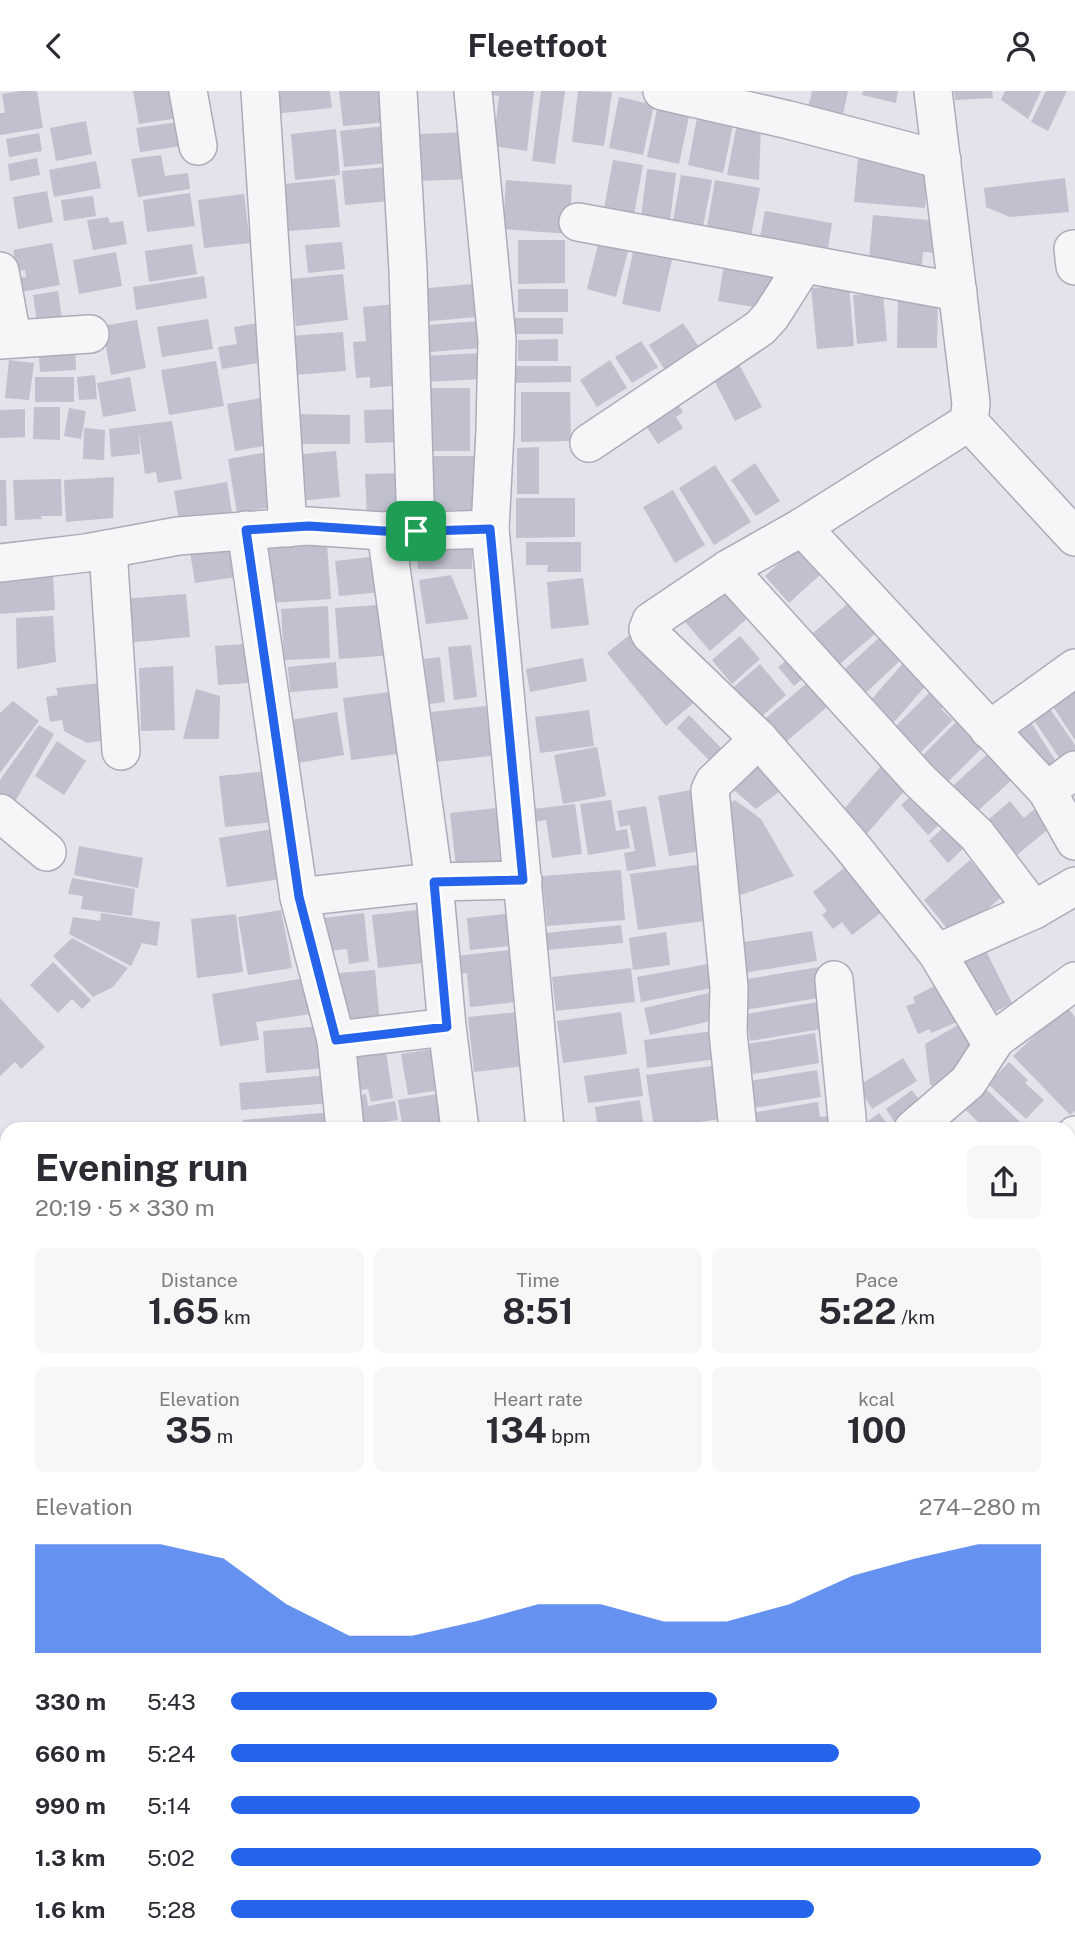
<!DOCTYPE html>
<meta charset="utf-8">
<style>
:root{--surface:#fff;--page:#f7f7f7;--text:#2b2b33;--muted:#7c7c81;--accent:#2563eb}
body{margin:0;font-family:"Public Sans",sans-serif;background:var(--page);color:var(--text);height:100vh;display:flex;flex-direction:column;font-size:26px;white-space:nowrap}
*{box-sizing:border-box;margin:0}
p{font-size:23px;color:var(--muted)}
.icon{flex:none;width:38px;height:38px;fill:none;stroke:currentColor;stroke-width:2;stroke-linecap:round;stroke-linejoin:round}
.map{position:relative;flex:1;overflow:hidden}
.panel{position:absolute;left:0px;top:1031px;width:1076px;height:831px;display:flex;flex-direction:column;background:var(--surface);border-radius:21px 21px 0 0;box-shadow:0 2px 5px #0004}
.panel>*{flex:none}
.pin{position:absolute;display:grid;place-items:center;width:60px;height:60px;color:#fff;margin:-30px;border-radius:14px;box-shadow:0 4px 10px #0006}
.round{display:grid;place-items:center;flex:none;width:74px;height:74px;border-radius:10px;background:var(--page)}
.overview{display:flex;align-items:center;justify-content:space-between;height:119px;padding:0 35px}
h1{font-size:38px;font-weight:700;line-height:52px}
.stats{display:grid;grid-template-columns:repeat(3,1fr);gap:10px;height:119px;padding:7px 35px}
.stats div{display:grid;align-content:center;border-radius:10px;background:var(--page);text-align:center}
.stats b{font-size:35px;font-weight:700}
.stats small{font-size:19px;font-weight:400}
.stats p{font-size:19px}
.chart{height:196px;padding:14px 35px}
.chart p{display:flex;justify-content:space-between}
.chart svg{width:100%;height:126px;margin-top:7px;fill:var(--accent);opacity:.7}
ul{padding:0 35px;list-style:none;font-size:23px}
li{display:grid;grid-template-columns:112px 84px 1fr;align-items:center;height:52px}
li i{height:18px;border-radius:9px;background:var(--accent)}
header{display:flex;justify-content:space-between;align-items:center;height:91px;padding:0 35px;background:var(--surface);font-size:32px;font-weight:700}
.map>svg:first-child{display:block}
.building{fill:#c0c0ce}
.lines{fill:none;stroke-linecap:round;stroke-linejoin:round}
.minor-casing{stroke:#acacb9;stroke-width:40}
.minor{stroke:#f6f6f9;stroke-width:37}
.route-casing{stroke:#fff;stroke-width:14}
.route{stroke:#2563eb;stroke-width:9}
</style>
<header><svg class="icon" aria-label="back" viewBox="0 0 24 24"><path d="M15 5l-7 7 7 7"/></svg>Fleetfoot<svg class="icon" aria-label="person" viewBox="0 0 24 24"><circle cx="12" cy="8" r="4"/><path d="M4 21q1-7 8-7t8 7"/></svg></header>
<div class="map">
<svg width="1075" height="1861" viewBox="0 0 1075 1861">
<rect width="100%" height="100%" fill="#e3e3eb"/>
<!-- building -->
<g class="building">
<polygon points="20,0 37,0 43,37 0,44 0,22 5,22 2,3"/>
<polygon points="133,0 173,0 178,27 139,33"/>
<polygon points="270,0 330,0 332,17 273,23"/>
<polygon points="339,0 386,0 389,31 343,35"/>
<polygon points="490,0 534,0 527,60 493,55 499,5 489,3"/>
<polygon points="541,0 565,0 555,73 532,70"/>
<polygon points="578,0 612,1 604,55 572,51"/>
<polygon points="812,0 848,0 842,28 807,21"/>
<polygon points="863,0 898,0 896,12 862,4"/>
<polygon points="954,0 992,0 993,7 955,9"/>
<polygon points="1005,0 1041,0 1028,28 1001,9"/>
<polygon points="1046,0 1067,0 1048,40 1031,31"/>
<polygon points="619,6 654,14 643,64 609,57"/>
<polygon points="659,9 691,16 679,73 647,66"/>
<polygon points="699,17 735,25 723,82 688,74"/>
<polygon points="738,27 761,32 759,89 727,84"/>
<polygon points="86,30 92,63 56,70 50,37"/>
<polygon points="185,30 189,54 140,61 136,37"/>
<polygon points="385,35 389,72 344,76 340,40"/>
<polygon points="336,38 340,84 295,89 291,43"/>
<polygon points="472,41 473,88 418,90 417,43"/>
<polygon points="39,42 42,60 9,66 6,48"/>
<polygon points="161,64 165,85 188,82 190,98 138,106 131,68"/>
<polygon points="37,67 40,84 10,90 8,73"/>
<polygon points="858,67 928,73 925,117 854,111"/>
<polygon points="613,69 643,74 632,135 602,129"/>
<polygon points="96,70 101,97 54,106 49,79"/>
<polygon points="387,76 391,110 345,114 342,80"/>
<polygon points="647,78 676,82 669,138 640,134"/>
<polygon points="681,84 712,89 701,146 671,141"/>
<polygon points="1065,87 1069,121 1010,126 986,116 984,97"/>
<polygon points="335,88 340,136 289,140 284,93"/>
<polygon points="506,89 572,94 569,143 503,138"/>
<polygon points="715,89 760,97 749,156 705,148"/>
<polygon points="47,100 53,131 18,138 13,106"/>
<polygon points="190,102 195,135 147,141 143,109"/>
<polygon points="244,103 250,152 204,157 198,109"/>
<polygon points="93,105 96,125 64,130 61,109"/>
<polygon points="765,120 832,132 826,169 758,157"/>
<polygon points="873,124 940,130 937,162 923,161 921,185 868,180"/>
<polygon points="108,126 110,132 123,130 127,153 93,159 87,129"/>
<polygon points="600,146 630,153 616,206 587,198"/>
<polygon points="518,149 565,149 565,192 518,193"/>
<polygon points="342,151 345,178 308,182 305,154"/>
<polygon points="52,152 60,194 21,201 18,187 26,186 25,179 17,180 13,159"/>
<polygon points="635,152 674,160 660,221 622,213"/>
<polygon points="192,153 197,183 149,191 145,160"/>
<polygon points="116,161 122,195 79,203 73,169"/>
<polygon points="724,174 772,182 766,218 718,210"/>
<polygon points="343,183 348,229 296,235 291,188"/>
<polygon points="204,185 207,207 136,219 133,196"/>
<polygon points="473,193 477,226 420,231 418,198"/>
<polygon points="849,194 854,255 817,258 811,197"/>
<rect x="518" y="198" width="50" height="23"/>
<polygon points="58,200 63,235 38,239 33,204"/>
<polygon points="883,202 887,250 857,253 853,204"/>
<polygon points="898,202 938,203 937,257 897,257"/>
<polygon points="396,213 403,294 370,297 370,286 356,287 353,251 366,250 363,216"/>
<rect x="507" y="227" width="56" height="16"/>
<polygon points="208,228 213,258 162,266 157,236"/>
<polygon points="137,229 146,277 111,284 102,235"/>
<polygon points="478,230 480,257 417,262 416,235"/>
<polygon points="258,232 264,271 222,278 218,256 237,253 234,236"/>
<polygon points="683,232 705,265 670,287 649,254"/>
<polygon points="343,241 346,280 293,284 290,245"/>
<polygon points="558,248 558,270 518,270 518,249"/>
<polygon points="641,250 658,276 632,292 615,266"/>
<polygon points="75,252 76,279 40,281 38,254"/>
<polygon points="482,262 483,288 424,291 422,265"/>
<polygon points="735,266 762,316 735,330 709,279"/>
<polygon points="9,269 34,272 29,309 5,307"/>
<polygon points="610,269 627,297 597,316 580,289"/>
<polygon points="216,270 224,315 169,324 161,279"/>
<polygon points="512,275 571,275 571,291 512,292"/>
<polygon points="95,284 97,308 79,309 77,286"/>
<rect x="35" y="286" width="39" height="25"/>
<polygon points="130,286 136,320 103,326 97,292"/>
<rect x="428" y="297" width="42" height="63"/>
<polygon points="521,301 570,301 571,350 521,351"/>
<polygon points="671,302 683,321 676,326 683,337 658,353 638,323"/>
<polygon points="261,307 269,354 235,360 227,313"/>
<polygon points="34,316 60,316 60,349 33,348"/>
<polygon points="69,317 86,320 81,348 64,345"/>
<polygon points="25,318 25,346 0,347 0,319"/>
<polygon points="406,318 407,351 365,352 364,319"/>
<polygon points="298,323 350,324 350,353 297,353"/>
<polygon points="172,330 182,388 158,392 156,381 145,383 139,341 140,363 111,366 109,338"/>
<polygon points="84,337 105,339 104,369 83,368"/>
<polygon points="539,356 539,403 517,403 517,357"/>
<polygon points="273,360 282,414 237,422 228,368"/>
<polygon points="336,360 340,406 297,410 292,364"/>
<polygon points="433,365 477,365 476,419 420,419 433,403"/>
<polygon points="755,372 780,410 756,425 731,389"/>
<polygon points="715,374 751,431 714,454 679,397"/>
<polygon points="404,382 405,425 367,426 365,383"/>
<polygon points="114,386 113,427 66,431 64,389"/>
<polygon points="61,388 62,425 41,425 42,428 15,429 13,389"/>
<polygon points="0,389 6,389 7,435 0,435"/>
<polygon points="227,391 232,422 179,430 174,400"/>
<polygon points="673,399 705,454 675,472 643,416"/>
<polygon points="516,407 575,407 575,446 516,447"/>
<polygon points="237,446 243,485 195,492 189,454"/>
<polygon points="417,446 472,446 472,478 418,478"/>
<polygon points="526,451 581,451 581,481 547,481 548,474 526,474"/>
<polygon points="327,454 331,508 271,512 267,458"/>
<polygon points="798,455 822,482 789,512 765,485"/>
<polygon points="379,465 383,501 339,505 335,470"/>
<polygon points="52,470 55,519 0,523 0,478"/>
<polygon points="451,484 469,528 426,533 419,489"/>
<polygon points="728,486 756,520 710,560 681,526"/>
<polygon points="583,487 589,534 551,538 547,491"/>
<polygon points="186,503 190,546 126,552 121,508"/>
<polygon points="858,504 884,535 834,578 821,563 826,558 813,542"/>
<polygon points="391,513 395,564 339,568 335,517"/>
<polygon points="328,515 330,567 284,569 281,518"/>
<polygon points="53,525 56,571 17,578 16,527"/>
<polygon points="638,537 696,610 666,635 607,562"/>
<polygon points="740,545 760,568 732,593 712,569"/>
<polygon points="881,545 902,568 859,608 837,585"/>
<polygon points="260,552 263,591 218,594 215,555"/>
<polygon points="471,554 477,606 454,609 448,556"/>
<polygon points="799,559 814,578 794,595 778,576"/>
<polygon points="911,563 935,584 888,638 864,617"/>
<polygon points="440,566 445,611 429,613 424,568"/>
<polygon points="583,567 587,590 530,601 526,578"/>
<polygon points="336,571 338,597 290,601 288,576"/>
<polygon points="760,573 786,604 759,628 729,600"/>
<polygon points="173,575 175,639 141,640 139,577"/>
<polygon points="1075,586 1075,649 1046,605"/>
<polygon points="813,587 833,611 781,655 761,631"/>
<polygon points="100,592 106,649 87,652 64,640 62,629 50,631 46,606 58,604 56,597"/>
<polygon points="196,598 220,605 219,648 183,648"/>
<polygon points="397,600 405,662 351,669 343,607"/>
<polygon points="931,600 945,614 941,618 953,629 919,663 894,637"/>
<polygon points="13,610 39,630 0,682 0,622"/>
<polygon points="1046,612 1075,654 1075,662 1062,671 1030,623"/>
<polygon points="486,615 492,665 436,671 431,621"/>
<polygon points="589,619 594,655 540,662 535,626"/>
<polygon points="337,621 344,664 287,674 280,631"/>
<polygon points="965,622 991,648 940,699 914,673"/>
<polygon points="1025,622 1059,675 1043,685 1008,633"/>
<polygon points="689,624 724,660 712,672 677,637"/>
<polygon points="39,634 54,643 13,714 0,704 0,689"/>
<polygon points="57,650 86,670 64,704 35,685"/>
<polygon points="597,656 606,705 563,713 554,664"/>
<polygon points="991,660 1015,686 968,729 944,703"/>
<polygon points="766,667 787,695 756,718 729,695"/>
<polygon points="882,674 907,697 862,748 837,726"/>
<polygon points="270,680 275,731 225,736 219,685"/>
<polygon points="921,696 948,726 928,744 901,714"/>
<polygon points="702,697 713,758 669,765 658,705"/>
<polygon points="611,709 616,740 627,738 630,757 588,764 580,713"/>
<polygon points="735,709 761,728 794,785 738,805 719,719"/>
<polygon points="1010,710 1024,727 1042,712 1057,731 1011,769 982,734"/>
<polygon points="575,713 582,763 552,767 546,729 535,731 533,718"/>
<polygon points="646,715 656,775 627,780 624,762 635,760 630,734 620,736 617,720"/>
<polygon points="506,716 512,770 456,776 450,722"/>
<polygon points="948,732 967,754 948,772 929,750"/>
<polygon points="273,738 281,788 227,796 219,747"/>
<polygon points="79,755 143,767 138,797 74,784"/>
<polygon points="970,769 978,779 983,775 1006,802 963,839 950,841 924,809"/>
<polygon points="852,771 887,817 852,844 842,831 833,838 822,824 827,820 813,801"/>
<polygon points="704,773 712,829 638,839 630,783"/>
<polygon points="621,779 625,829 547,835 542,785"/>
<polygon points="72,787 135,798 132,825 81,818 83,805 68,803"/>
<polygon points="427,818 433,871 378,877 372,824"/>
<polygon points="281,819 292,877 248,884 238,826"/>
<polygon points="101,822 160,831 157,855 142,852 131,875 69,843 73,826 100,830"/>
<polygon points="364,822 369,870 349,873 347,858 320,861 316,828"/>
<polygon points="516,822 520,854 470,859 467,827"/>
<polygon points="236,823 243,881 197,887 191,828"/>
<polygon points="621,834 623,852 547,859 545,842"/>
<polygon points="812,840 817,870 743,882 739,852"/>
<polygon points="666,841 670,874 633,879 629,847"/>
<polygon points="72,847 128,877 113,896 93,906 53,865"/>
<polygon points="983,854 1012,912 984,927 954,868"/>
<polygon points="520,858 525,910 470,916 467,882 458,883 456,865"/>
<polygon points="53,871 91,909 82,918 72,908 58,922 30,894"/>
<polygon points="713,872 717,896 641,911 637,886"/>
<polygon points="819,876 824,906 745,919 741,889"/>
<polygon points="631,877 635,911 556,920 552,886"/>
<polygon points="375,879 380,934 342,937 338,882"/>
<polygon points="305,887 311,923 256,931 259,949 220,955 212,903"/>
<polygon points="946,889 967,927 931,942 930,938 918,943 906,915 915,912 913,906"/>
<polygon points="722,899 728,926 650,944 644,917"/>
<polygon points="0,907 45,956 21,978 15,971 0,985"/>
<polygon points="817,911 821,938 750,950 746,923"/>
<polygon points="1066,915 1075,926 1075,1020 1070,1024 1013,965"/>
<polygon points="527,920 533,974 474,981 468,926"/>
<polygon points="621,921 627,963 563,972 557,930"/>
<polygon points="963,931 982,959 949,997 930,994 925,953"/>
<polygon points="322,935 326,977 266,982 263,940"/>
<polygon points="721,939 725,967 647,977 644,949"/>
<polygon points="815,942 819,972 753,983 748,953"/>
<polygon points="433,958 440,999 408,1004 401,963"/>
<polygon points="386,961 393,1007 371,1011 368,998 353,1001 347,968"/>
<polygon points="903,967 917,990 872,1018 858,995"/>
<polygon points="1009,971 1028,989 1025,992 1044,1009 1026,1028 988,993"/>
<polygon points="712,975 720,1028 654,1037 646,984"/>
<polygon points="639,977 643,1005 588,1012 584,985"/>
<polygon points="817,979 821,1006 754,1017 749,990"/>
<polygon points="329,984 332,1012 241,1019 239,992"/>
<polygon points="985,997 1021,1032 1016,1038 985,1038 965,1018"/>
<polygon points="912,999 928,1021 899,1038 886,1018"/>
<polygon points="444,1002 449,1033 421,1038 403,1038 398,1009"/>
<polygon points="366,1003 368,1015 395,1010 398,1029 356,1035 351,1006"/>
<polygon points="640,1009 643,1031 598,1038 595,1016"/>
<polygon points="818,1011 820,1026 830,1025 831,1038 754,1038 751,1022"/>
<polygon points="332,1021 334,1038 244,1038 243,1029"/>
<polygon points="879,1022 891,1038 858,1038"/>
<polygon points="1069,1101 1075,1102 1075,1163 1069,1162"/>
<rect x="0" y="1395" width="7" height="61"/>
<polygon points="0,1806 7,1807 9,1861 0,1861"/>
<polygon points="554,1855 582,1855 581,1861 553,1861"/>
<rect x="671" y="1855" width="77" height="6"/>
<rect x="754" y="1855" width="34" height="6"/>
<rect x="794" y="1855" width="29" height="6"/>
</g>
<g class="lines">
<defs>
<g id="minor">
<polyline points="188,0 198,55"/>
<polyline points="260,0 288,437"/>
<polyline points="398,0 408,179 416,440"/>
<polyline points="473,0 497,249 495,340 490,438 545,1038"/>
<polyline points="662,0 789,29 942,69"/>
<polyline points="933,0 971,312 969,331 802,436 728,478 651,530 648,538 650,543 759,648 850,753 937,862 992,954"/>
<polyline points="578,131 958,201"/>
<polyline points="1073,158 1075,175"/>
<polyline points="0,180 12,246"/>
<polyline points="0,249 90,243"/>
<polyline points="969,331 1075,446"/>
<polyline points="589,352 760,237 771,225 804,173"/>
<polyline points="802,436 1047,700 1075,750"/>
<polyline points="246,439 299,806 336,949 345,1038"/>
<polyline points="386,440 434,791 447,936 460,1038"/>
<polyline points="108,458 121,660"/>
<polyline points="0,472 86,462 178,445 308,435 398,441 490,438"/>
<polyline points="728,478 920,690 977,744 1034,819"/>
<polyline points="989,639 1075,577"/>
<polyline points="1047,700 1075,679"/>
<polyline points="0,722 47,761"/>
<polyline points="299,806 434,791 523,789"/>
<polyline points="937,862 1034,819 1075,795"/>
<polyline points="834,889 848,1038"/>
<polyline points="336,949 447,936"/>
<polyline points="738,1038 728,941 729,896 710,699 714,691 759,648"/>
<polyline points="913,1038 968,991 996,948 1075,890"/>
<polyline points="1069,1051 1075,1044"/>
<polyline points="1069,1309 1075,1305"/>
<polyline points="0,1355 7,1356"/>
<polyline points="0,1539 7,1536"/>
<polyline points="331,1855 333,1861"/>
<polyline points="656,1855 656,1861"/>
<polyline points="170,1861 177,1855"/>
<polyline points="532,1861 532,1855"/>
<polyline points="844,1861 844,1855"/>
</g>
</defs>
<!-- minor casing -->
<use href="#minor" class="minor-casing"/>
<!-- minor -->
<use href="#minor" class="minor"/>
</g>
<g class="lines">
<defs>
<polygon id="route" points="309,435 398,441 490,438 523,789 434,791 447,936 336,949 299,806 246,439"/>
</defs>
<!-- route casing -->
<use href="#route" class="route-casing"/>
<!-- route -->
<use href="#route" class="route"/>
</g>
</svg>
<div class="pin" style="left:416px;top:440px;background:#1e9e55"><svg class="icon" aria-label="arrive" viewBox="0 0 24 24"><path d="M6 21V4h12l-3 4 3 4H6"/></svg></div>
<section class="panel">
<div class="overview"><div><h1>Evening run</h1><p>20:19 · 5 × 330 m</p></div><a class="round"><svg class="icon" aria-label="share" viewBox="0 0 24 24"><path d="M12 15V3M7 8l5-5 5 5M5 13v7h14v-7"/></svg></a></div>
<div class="stats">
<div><p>Distance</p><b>1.65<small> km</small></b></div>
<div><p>Time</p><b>8:51</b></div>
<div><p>Pace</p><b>5:22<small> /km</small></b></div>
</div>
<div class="stats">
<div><p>Elevation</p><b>35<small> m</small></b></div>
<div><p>Heart rate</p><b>134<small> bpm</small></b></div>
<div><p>kcal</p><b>100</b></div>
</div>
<div class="chart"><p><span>Elevation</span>274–280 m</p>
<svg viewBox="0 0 160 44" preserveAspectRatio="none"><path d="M0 44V6L10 6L20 6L30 11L40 27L50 38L60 38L70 33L80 27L90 27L100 33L110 33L120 27L130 17L140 11L150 6L160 6V44z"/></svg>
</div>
<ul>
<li><b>330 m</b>5:43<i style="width:60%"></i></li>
<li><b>660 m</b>5:24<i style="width:75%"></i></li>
<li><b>990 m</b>5:14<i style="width:85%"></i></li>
<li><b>1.3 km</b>5:02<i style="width:100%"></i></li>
<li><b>1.6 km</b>5:28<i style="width:72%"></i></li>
</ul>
</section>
</div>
